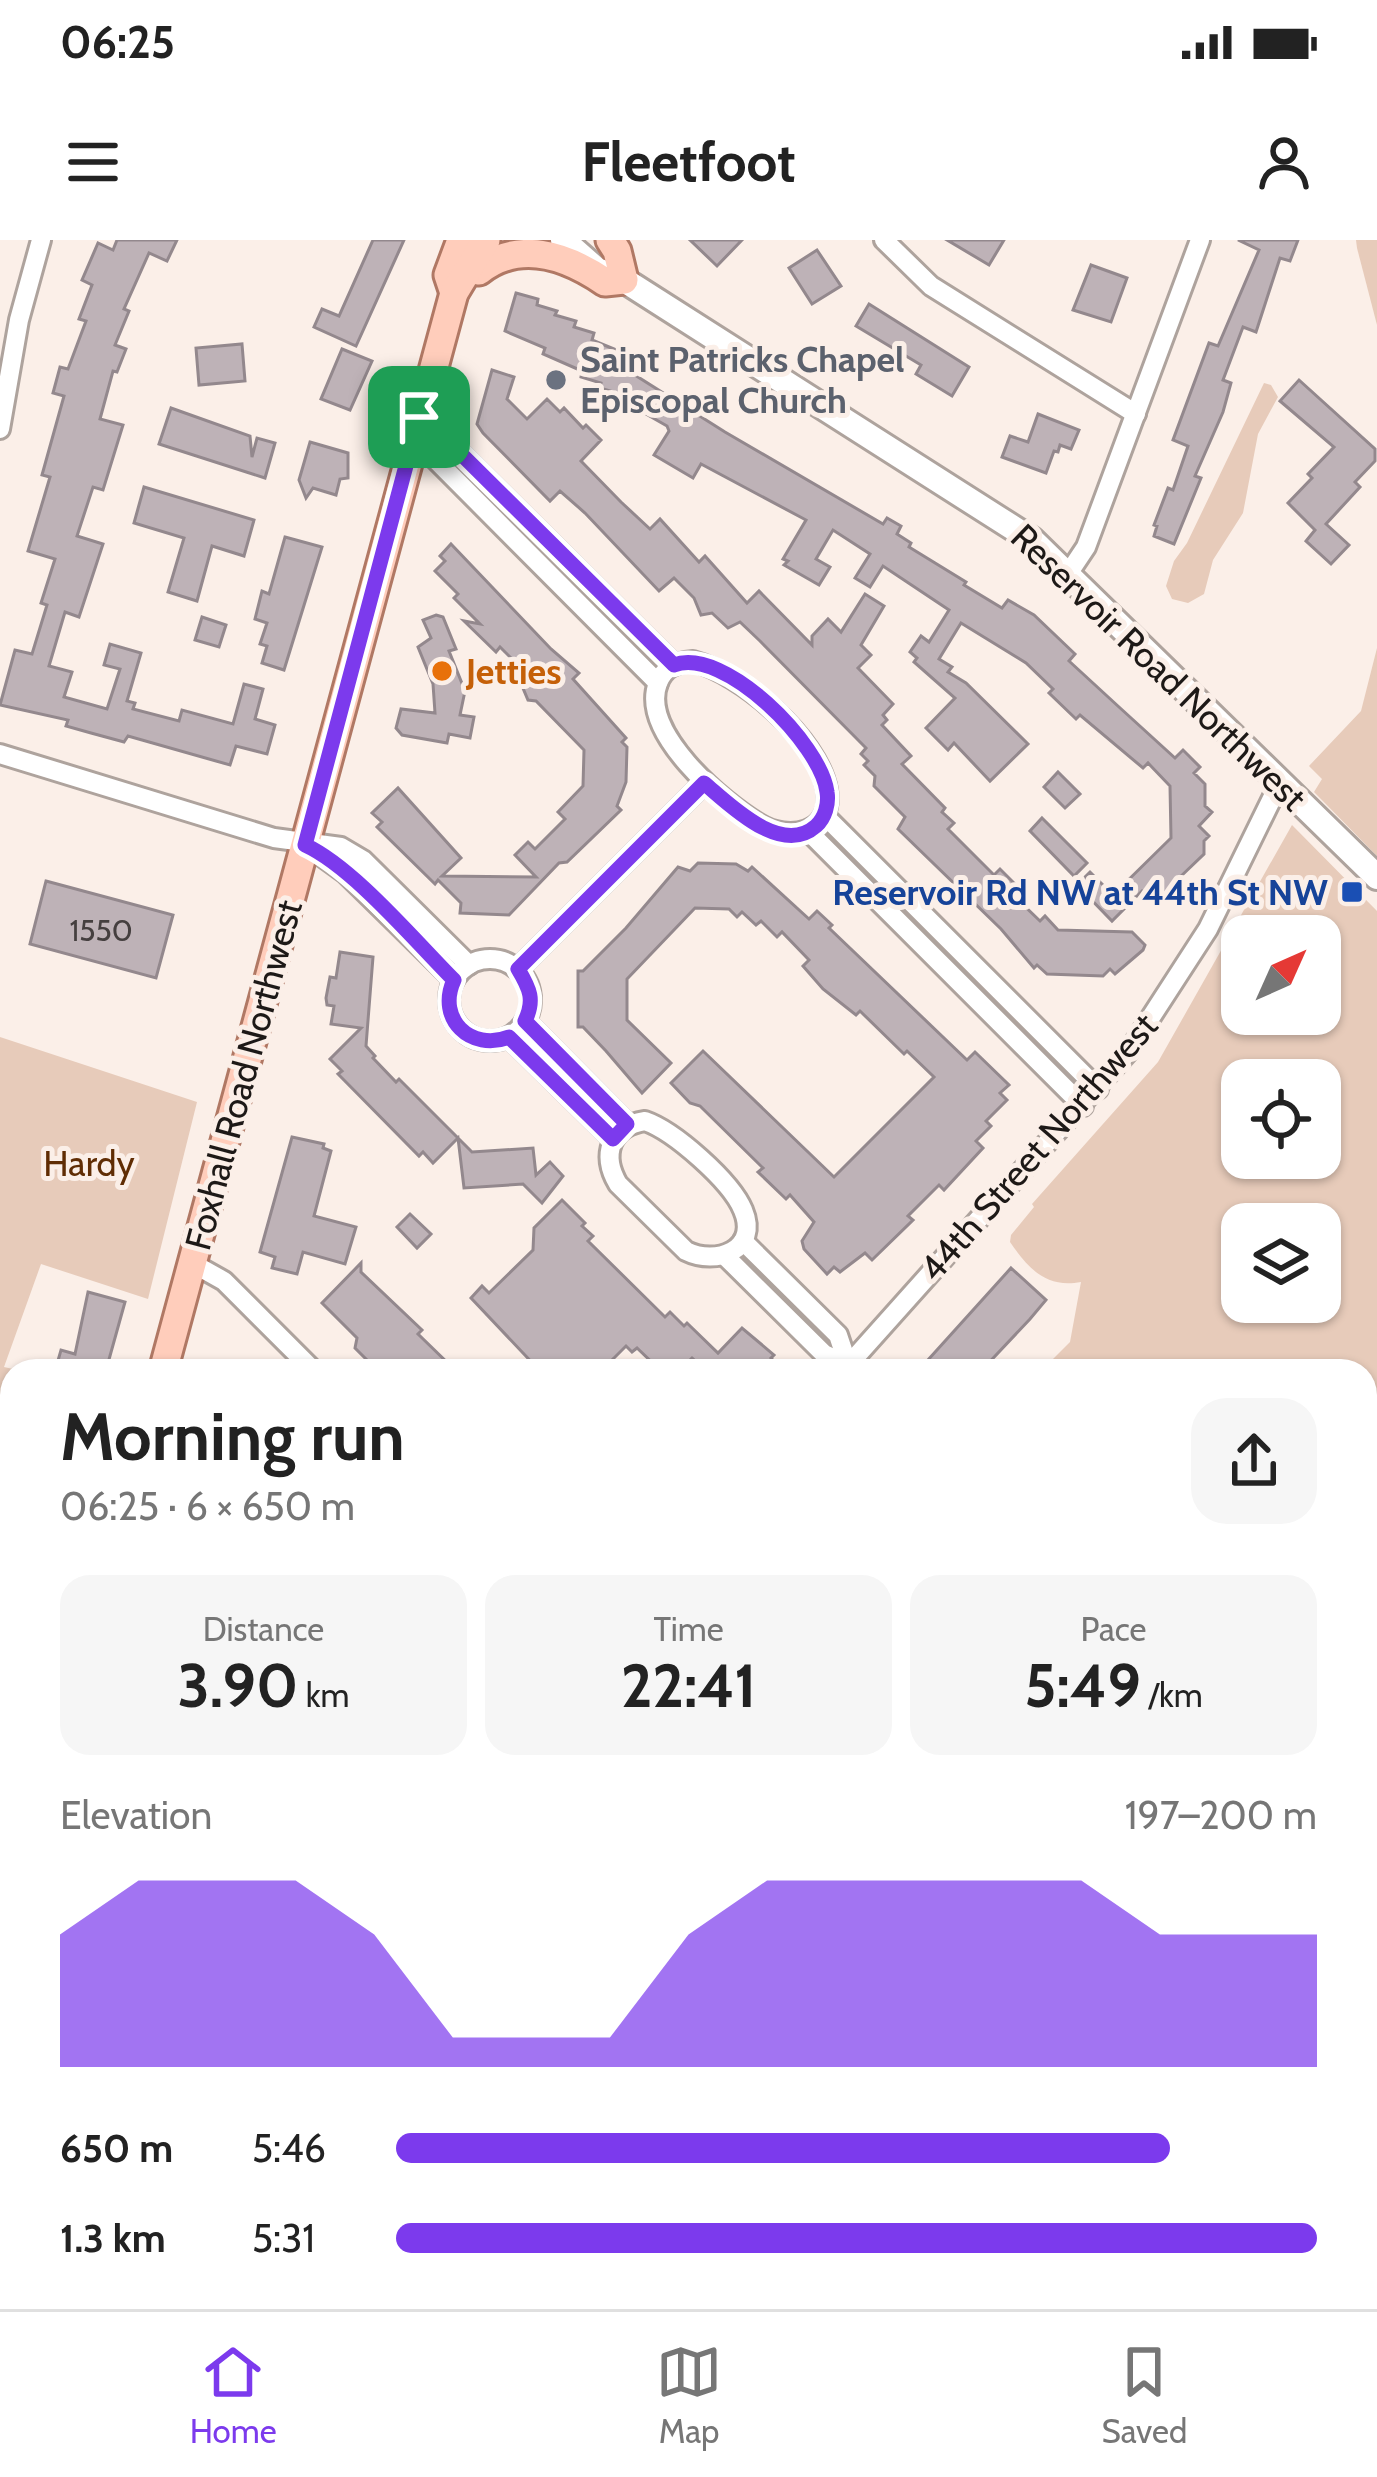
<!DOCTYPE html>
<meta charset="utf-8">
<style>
:root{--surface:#fff;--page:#f6f6f6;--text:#222;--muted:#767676;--line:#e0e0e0;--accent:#7c3aed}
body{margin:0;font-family:Cabin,sans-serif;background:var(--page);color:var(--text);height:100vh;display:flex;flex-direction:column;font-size:45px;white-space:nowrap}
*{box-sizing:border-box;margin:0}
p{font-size:39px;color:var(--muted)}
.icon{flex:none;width:66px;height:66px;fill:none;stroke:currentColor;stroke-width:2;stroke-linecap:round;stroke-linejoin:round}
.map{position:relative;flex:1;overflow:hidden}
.drawer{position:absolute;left:0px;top:1119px;width:1377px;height:951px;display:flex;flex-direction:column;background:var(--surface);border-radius:36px 36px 0 0;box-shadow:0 3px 9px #0004}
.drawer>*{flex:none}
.needle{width:78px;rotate:45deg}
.controls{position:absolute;left:1221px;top:675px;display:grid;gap:24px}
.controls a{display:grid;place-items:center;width:120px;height:120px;border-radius:24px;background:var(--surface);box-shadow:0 3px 9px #0004;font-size:60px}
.pin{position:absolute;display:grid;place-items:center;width:102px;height:102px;color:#fff;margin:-51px;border-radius:24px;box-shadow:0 6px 18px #0006}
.round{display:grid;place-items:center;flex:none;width:126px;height:126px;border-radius:36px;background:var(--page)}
.headline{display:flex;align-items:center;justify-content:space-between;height:204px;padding:0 60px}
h1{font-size:66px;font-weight:800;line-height:90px}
.stats{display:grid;grid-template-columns:repeat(3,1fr);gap:18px;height:204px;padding:12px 60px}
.stats div{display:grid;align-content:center;border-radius:30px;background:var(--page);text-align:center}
.stats b{font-size:60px;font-weight:800}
.stats small{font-size:33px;font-weight:400}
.stats p{font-size:33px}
.chart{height:336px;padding:24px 60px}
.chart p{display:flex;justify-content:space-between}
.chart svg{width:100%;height:216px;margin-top:12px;fill:var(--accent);opacity:.7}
ul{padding:0 60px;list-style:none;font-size:39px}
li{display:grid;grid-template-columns:192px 144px 1fr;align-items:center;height:90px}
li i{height:30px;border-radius:15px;background:var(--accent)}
.status{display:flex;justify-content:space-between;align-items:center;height:84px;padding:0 60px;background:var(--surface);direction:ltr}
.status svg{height:33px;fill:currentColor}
header{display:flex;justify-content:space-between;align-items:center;height:156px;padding:0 60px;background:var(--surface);font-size:54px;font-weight:800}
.menu{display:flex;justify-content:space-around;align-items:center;height:168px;border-top:3px solid var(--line);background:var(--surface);font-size:33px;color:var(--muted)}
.menu a{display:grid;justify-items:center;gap:6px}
.menu .current{color:var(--accent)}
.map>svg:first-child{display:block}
.built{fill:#f3e1d5}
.green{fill:#e7cbba;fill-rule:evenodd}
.building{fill:#beb2b7;stroke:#93888d;stroke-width:3}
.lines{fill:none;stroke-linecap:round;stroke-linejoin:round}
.minor-casing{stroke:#aea39d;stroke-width:24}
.secondary-casing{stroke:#aea39d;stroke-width:30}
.primary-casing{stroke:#b07864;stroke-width:33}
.minor{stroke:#fff;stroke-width:18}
.secondary{stroke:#fff;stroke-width:24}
.primary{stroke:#ffcdbb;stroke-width:27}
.route-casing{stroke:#fff;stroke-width:24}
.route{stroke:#7c3aed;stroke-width:15}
.worship-dot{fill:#6b7280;stroke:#fbefe8;stroke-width:4.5}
.food-dot{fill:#e8710a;stroke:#fbefe8;stroke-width:4.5}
.transit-dot{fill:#1a4fb4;stroke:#fbefe8;stroke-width:4.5}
.labels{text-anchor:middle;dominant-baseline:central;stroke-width:10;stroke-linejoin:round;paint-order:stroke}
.number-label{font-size:30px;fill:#453f3f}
.worship-label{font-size:36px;font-weight:bold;fill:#5b616d;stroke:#fbefe8;text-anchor:start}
.street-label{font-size:36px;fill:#1d1917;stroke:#fbefe8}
.food-label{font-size:36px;font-weight:bold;fill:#c56008;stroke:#fbefe8;text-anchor:start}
.transit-label{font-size:36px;font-weight:bold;fill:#164399;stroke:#fbefe8;text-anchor:end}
.park-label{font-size:36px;fill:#602d04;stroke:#fbefe8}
</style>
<div class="status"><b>06:25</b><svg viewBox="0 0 49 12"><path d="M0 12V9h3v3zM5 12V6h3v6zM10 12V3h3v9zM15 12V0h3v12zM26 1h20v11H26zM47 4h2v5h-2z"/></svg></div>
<header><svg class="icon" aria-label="menu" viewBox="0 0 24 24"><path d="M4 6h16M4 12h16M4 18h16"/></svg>Fleetfoot<svg class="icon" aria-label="person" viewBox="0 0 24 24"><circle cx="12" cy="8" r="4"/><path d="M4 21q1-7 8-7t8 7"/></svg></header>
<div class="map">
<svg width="1377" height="2069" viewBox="0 0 1377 2069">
<rect width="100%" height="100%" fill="#fbefe8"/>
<!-- built -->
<polygon class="built" points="1377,1739 1377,2069 1286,2069 1295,2058 1365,2058 1365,1767"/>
<!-- green -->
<g class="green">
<polygon points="1356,0 1377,0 1377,85 1357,8"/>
<polygon points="1264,143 1271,145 1278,157 1258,194 1243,273 1213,320 1204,354 1188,363 1172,359 1166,346 1174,321 1187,303"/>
<polygon points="1377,408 1377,616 1314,552 1322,539 1309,526 1361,471"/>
<path d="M1292 585 1377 671V1739L1365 1767V1131H1041L1070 1102 1081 1042C1047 1048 1030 1031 1010 1002L1011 995 1034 967 1032 964 1158 822ZM1320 696V774H1242V696ZM1242 840H1320V918H1242ZM1242 984H1320V1062H1242Z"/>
<polygon points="0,797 197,862 148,1059 41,1024 4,1127 22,1131 12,1131 12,1266 4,1271 4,1306 0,1308"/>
<polygon points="470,2058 1295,2058 1286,2069 459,2069"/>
</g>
<!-- building -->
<g class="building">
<polygon points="117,0 177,0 167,21 149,13 124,69 129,71 115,105 126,109 117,132 113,131 100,179 123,185 103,250 93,247 77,296 103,304 79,377 65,372 49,426 72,432 64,457 107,469 120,429 104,425 110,404 141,413 127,461 135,463 133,469 179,481 182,470 233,484 244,444 263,449 255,479 275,485 267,514 236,506 230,525 128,496 124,502 91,493 66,486 68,480 0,465 15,410 32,414 47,365 41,363 55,319 28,311 50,237 42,235 64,156 53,153 60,127 68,129 86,81 79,79 92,45 82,40 98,3 113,10"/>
<polygon points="373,0 404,0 356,106 314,87 322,69 339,76"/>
<polygon points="690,0 742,0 717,26"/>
<polygon points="947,0 1004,0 989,25"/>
<polygon points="1238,0 1298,0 1290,21 1280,18 1256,92 1243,87 1223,140 1231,143 1223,172 1195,236 1201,238 1174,304 1154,296 1157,286 1154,285 1168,248 1173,250 1188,206 1173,200 1209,103 1218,106 1259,10"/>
<polygon points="817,10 841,46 812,64 789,28"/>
<polygon points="1091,25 1127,38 1111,82 1073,70"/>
<polygon points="516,53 538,59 537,65 557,71 555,75 576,81 574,87 594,93 592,100 631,116 627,130 725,192 883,284 887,278 901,286 897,294 911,303 909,307 966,342 964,345 1002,368 1008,360 1034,375 1075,414 1069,421 1119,467 1175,518 1183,510 1200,527 1194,533 1205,544 1205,566 1212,572 1199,586 1209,596 1204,601 1204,614 1178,639 1182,642 1157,666 1142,651 1112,681 1077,645 1090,632 1113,655 1171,598 1170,546 1148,523 1143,528 1080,475 1076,479 1049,453 1053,449 1026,423 961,383 939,419 952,427 948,432 966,443 1028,504 990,541 954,503 948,510 926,488 955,458 914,422 917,418 910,412 921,396 929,402 949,370 883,326 870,347 855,338 870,314 833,290 816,319 830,327 819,345 784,325 788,321 783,319 806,280 701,224 693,238 654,215 669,191 667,186 632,166 637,159 600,148 601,143 581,137 582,131 543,114 545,108 505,91"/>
<polygon points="869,64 969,127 952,156 916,134 921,125 856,86"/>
<polygon points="242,104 245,141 199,145 196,108"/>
<polygon points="342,109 372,121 350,170 321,159"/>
<polygon points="492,130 514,137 507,159 527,179 547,159 560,172 564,168 583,188 586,185 601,200 581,221 621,262 650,289 660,279 699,322 705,316 747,363 759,351 812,405 812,396 828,379 841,392 865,354 884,366 861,405 871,415 858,428 893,464 883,475 887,480 882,485 911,516 902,524 945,568 942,572 954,583 948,589 994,635 1000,629 1018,647 1011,653 1040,681 1045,676 1058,690 1132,692 1145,705 1143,710 1115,734 1110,729 1103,736 1047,734 1037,725 1034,728 1001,689 898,589 905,577 874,546 875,536 864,525 868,521 861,514 866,508 760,401 740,382 728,388 712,373 701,375 694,358 674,338 659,351 585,273 560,251 550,261 483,193 477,184"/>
<polygon points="1299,140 1375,209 1375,221 1355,242 1360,247 1326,284 1349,305 1331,324 1306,301 1315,290 1288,263 1312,238 1308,234 1334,207 1280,161"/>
<polygon points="171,168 250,196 252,217 257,198 275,203 265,238 159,204"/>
<polygon points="1038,174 1079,190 1071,209 1060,205 1058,212 1054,211 1046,233 1002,217 1010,196 1028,202"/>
<polygon points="310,202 348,213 348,238 340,239 336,255 313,248 306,258 299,240"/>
<polygon points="144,247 254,280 244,316 212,306 197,361 168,352 184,298 134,283"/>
<polygon points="285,297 322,307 284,430 262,423 267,406 260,404 267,383 255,379 262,351 269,354"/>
<polygon points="451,304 551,409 579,433 573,439 626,498 622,502 627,507 626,542 617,566 621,570 567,622 559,623 509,675 460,673 461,663 438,640 435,644 377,587 382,582 372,573 398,548 461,618 442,636 536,637 515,615 528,602 535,609 565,579 558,572 583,546 584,510 536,461 528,460 520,441 527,434 500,407 496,412 464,381 480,384 454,358 458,354 435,331 445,321 440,316"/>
<polygon points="436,375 443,377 456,409 449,411 465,451 460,475 474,477 470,498 449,494 447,503 402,495 396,488 401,469 435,473 433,444 418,407 431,398 423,380"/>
<polygon points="202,377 226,385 219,407 195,400"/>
<polygon points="1058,532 1080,554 1065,568 1044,547"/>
<polygon points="1042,578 1087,623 1074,636 1030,591"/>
<polygon points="698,623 736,624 748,631 752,627 809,679 817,671 832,685 829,688 967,820 975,812 1009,845 1000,853 1007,860 986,881 991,886 976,901 983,908 944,950 939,945 908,976 913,980 872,1020 865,1013 840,1032 834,1027 827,1034 804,1009 802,1001 814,982 790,955 786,959 758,932 763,928 700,866 690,863 671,843 703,811 834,937 934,837 907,811 904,814 860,771 856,775 823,749 803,726 809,720 782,692 777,697 761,681 756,685 742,672 737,677 729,669 695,668 627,739 627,780 671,823 642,853 606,811 583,787 578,787 578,731 583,731 626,688 678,627 690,631"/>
<polygon points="46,641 173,675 156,738 30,704"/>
<polygon points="340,712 373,717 366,806 375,816 373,818 396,842 399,839 472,912 533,908 536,935 550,922 563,936 542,963 523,944 464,948 458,898 433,923 423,912 419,916 338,834 342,831 330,819 361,788 331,784 334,766 327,765 326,758 330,737 336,738"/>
<polygon points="292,897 324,904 323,908 331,911 314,976 356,987 345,1024 303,1012 297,1034 272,1028 275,1017 260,1012"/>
<polygon points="562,960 585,983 582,986 593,996 588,1001 665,1077 670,1072 684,1086 687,1083 718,1113 742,1088 774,1115 771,1118 783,1131 699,1131 703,1128 692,1118 679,1131 661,1131 637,1108 632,1112 626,1106 601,1131 540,1131 471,1058 482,1046 489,1053 533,1010 534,988"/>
<polygon points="410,974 431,994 417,1008 397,987"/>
<polygon points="361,1023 361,1032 422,1090 418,1094 456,1131 378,1131 355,1108 357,1098 322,1063"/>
<polygon points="1011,1028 1046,1060 1030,1079 981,1131 918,1131"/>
<polygon points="88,1052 125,1062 108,1123 117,1126 116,1131 55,1131 61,1110 75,1114"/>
</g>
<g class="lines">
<defs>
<g id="minor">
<polyline points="884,0 931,46 1136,174"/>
<polyline points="419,177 449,202 674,425"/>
<polyline points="0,189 19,80 41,0"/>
<polyline points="413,197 658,443"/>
<polyline points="1068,334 1086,307 1200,0"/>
<path d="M693 421C741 434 818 498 827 550 834 594 788 602 759 584 722 562 639 492 658 443 664 427 677 422 693 421Z"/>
<polyline points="0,514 274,598 341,607 363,620 469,725"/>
<polyline points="824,575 1098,849"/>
<polyline points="808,591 1083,866"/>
<polyline points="309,607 345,633 454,740"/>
<circle cx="490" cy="760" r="41"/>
<polyline points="518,729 704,543"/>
<polyline points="525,781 627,884"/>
<polyline points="509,797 613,899"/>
<path d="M645 881C674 891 731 941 743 970 760 1010 716 1026 686 1011L618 944C601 915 610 886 645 881Z"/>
<polyline points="743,1001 838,1095 848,1125"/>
<polyline points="726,1017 824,1114 848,1125"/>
<polyline points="192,1023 224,1041 314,1131"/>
<polyline points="843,1131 1129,811 1208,689 1280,542"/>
<polyline points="142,2069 161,2058"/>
</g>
<polyline id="secondary" points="563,0 597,30 624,40 1032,300 1377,637"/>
<g id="primary">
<path d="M479 31C518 0 564 14 605 42L624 40 617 11 610 0"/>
<polyline points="454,53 448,35 461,0"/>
<polyline points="163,1131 454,53 486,0"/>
<polyline points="0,1740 12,1695"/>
</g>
</defs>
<!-- minor casing -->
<use href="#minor" class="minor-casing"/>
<!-- secondary casing -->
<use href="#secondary" class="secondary-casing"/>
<!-- primary casing -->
<use href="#primary" class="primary-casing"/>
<!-- minor -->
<use href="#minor" class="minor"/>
<!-- secondary -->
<use href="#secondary" class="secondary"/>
<!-- primary -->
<use href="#primary" class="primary"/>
</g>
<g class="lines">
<defs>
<path id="route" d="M419 177 449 202 674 425C724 406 821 504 827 552 829 564 825 578 816 586 781 617 729 564 704 543L518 729C530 749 535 760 525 781L627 884 613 899 509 797C471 812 436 779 454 740 415 701 353 627 305 605Z"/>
</defs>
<!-- route casing -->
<use href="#route" class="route-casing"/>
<!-- route -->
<use href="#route" class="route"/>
</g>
<!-- markers -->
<circle class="worship-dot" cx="556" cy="140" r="12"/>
<circle class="food-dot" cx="442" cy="431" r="12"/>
<rect class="transit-dot" x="1340" y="640" width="24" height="24" rx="6"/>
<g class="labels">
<!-- number labels -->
<g class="number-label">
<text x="101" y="690">1550</text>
</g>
<!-- worship labels -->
<g class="worship-label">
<text x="580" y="119">Saint Patricks Chapel<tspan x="580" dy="41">Episcopal Church</tspan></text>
</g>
<!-- street labels -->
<g class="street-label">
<text transform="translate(1159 427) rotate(44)">Reservoir Road Northwest</text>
<text transform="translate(243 835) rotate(-75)">Foxhall Road Northwest</text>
<text transform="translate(1038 907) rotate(-49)">44th Street Northwest</text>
</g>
<!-- food labels -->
<g class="food-label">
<text x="466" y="431">Jetties</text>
</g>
<!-- transit labels -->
<g class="transit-label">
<text x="1328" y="652">Reservoir Rd NW at 44th St NW</text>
</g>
<!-- park labels -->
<g class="park-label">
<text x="89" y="923">Hardy</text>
</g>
</g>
</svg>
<div class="controls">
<a><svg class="needle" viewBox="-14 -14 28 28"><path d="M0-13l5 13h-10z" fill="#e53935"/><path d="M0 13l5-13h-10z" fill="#767676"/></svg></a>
<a><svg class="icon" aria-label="locate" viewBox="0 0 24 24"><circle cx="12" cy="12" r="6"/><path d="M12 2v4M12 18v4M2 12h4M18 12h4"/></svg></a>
<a><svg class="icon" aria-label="layers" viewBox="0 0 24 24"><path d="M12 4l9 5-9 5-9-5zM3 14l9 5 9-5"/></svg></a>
</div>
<div class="pin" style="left:419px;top:177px;background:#1e9e55"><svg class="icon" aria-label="arrive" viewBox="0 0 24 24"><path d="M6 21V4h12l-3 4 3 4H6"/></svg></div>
<section class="drawer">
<div class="headline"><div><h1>Morning run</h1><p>06:25 · 6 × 650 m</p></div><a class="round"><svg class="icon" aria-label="share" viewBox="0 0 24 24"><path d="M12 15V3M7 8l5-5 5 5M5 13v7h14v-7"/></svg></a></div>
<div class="stats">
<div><p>Distance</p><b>3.90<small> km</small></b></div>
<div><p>Time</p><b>22:41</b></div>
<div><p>Pace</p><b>5:49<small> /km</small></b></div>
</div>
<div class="chart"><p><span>Elevation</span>197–200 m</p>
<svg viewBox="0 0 160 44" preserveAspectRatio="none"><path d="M0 44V17L10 6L20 6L30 6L40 17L50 38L60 38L70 38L80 17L90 6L100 6L110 6L120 6L130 6L140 17L150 17L160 17V44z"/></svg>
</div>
<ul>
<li><b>650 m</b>5:46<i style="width:84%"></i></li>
<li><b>1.3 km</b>5:31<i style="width:100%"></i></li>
</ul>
</section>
</div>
<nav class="menu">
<a class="current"><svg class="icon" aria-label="home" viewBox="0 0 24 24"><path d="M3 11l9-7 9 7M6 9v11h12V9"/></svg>Home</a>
<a><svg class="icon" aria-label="map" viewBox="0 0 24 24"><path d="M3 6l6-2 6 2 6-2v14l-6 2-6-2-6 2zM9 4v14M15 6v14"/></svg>Map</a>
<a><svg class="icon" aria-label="saved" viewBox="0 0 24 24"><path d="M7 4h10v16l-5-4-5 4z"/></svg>Saved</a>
</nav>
